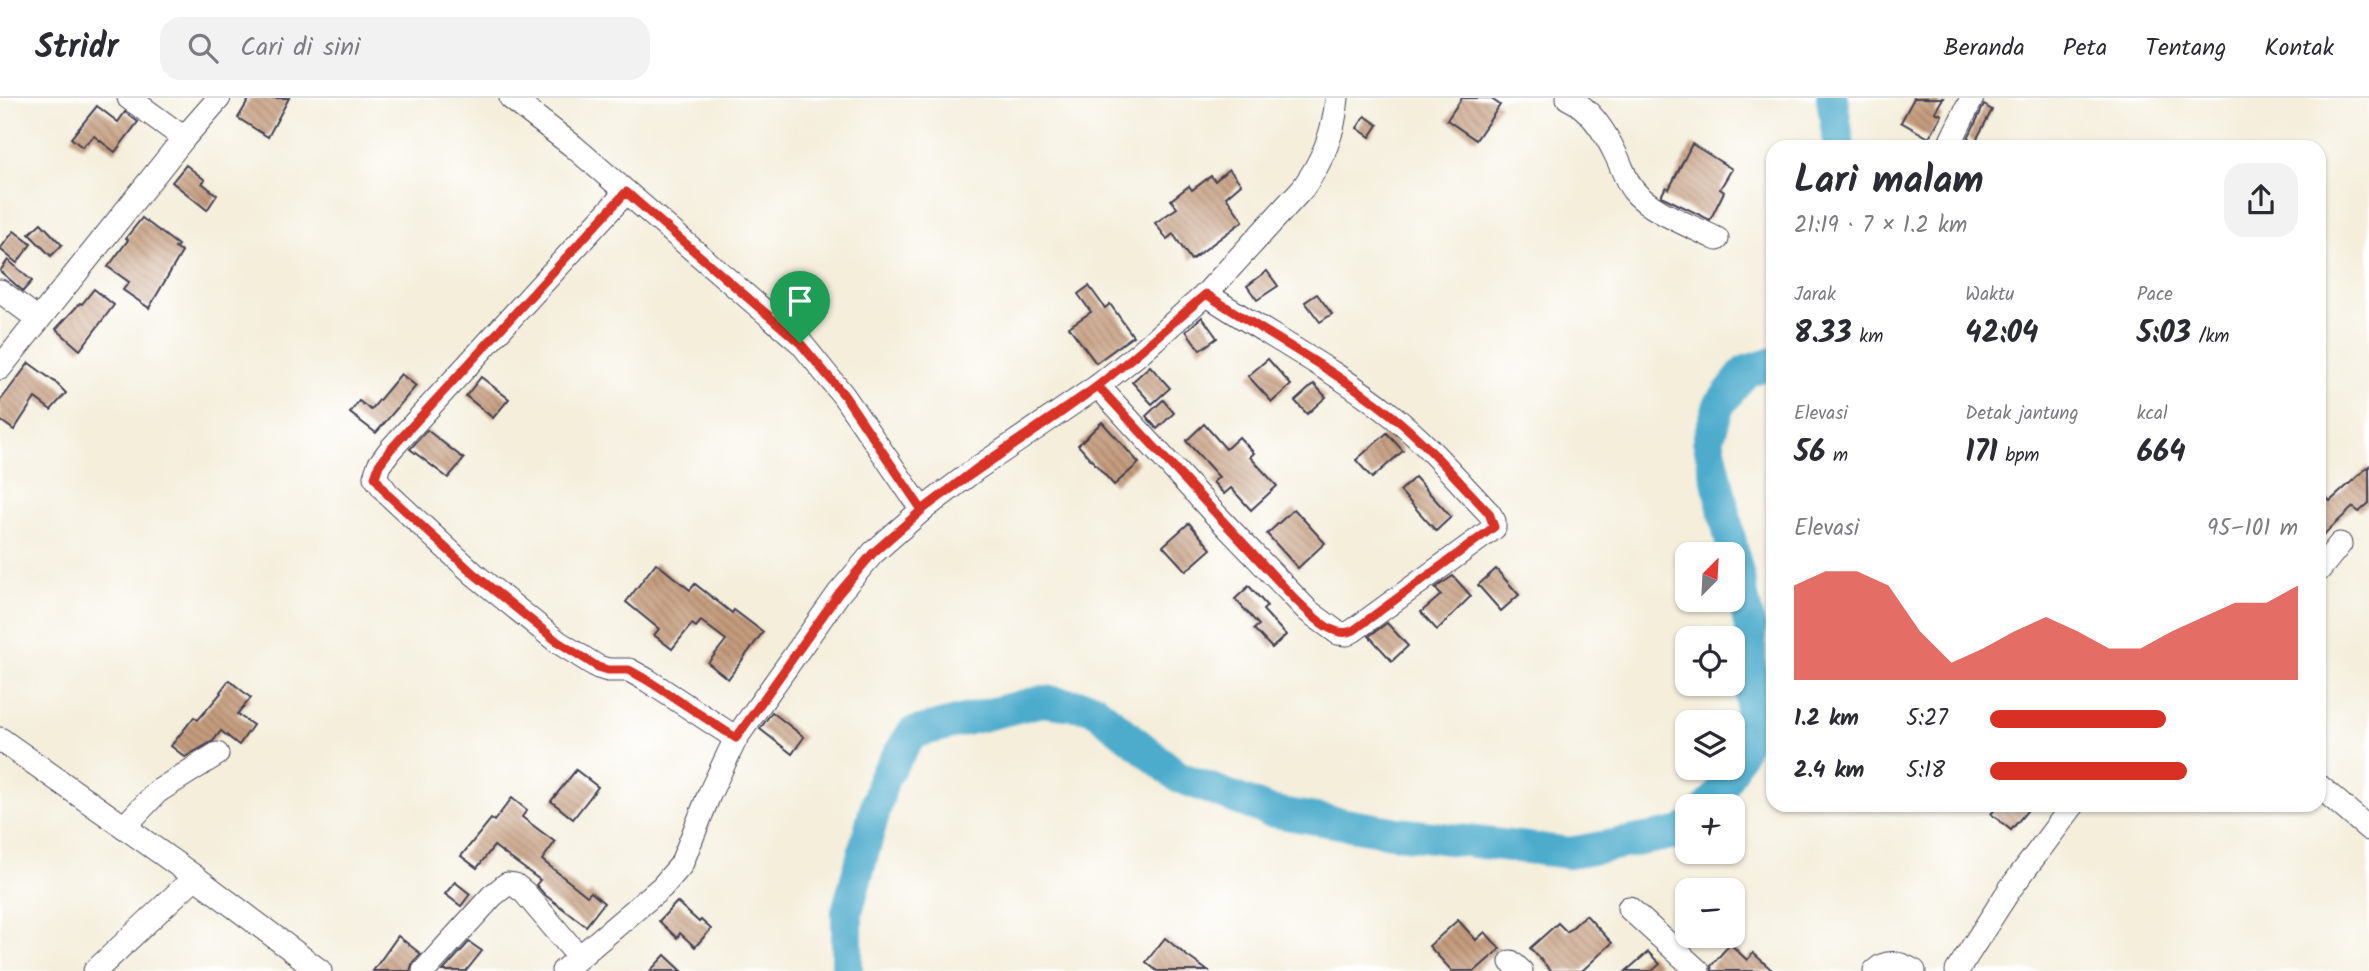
<!DOCTYPE html>
<html lang="id">
<meta charset="utf-8">
<style>
:root{--surface:#fff;--page:#f2f2f3;--text:#2b2b33;--muted:#7c7c81;--line:#e1e1e2;--accent:#d93025}
body{margin:0;font-family:Kalam,sans-serif;background:var(--page);color:var(--text);height:100vh;display:flex;flex-direction:column;font-size:26px;white-space:nowrap}
*{box-sizing:border-box;margin:0}
p{font-size:23px;color:var(--muted)}
.icon{flex:none;width:38px;height:38px;fill:none;stroke:currentColor;stroke-width:2;stroke-linecap:round;stroke-linejoin:round}
.map{position:relative;flex:1;overflow:hidden}
.panel{position:absolute;left:1766px;top:42px;width:560px;height:672px;display:flex;flex-direction:column;background:var(--surface);border-radius:21px;box-shadow:0 2px 5px #0004}
.panel>*{flex:none}
.needle{width:46px;rotate:24deg}
.controls{position:absolute;left:1675px;top:444px;display:grid;gap:14px}
.controls a{display:grid;place-items:center;width:70px;height:70px;border-radius:14px;background:var(--surface);box-shadow:0 2px 5px #0004;font-size:35px}
.pin{position:absolute;display:grid;place-items:center;width:60px;height:60px;color:#fff;margin:-72px -30px;border-radius:50% 50% 50% 0;rotate:-45deg;box-shadow:0 0 7px #0007}
.pin .icon{rotate:45deg}
.round{display:grid;place-items:center;flex:none;width:74px;height:74px;border-radius:21px;background:var(--page)}
.summary{display:flex;align-items:center;justify-content:space-between;height:119px;padding:0 28px}
h1{font-size:38px;font-weight:800;line-height:52px}
.metrics{display:grid;grid-template-columns:repeat(3,1fr);gap:10px;height:119px;padding:7px 28px}
.metrics div{display:grid;align-content:center}
.metrics b{font-size:30px;font-weight:800}
.metrics small{font-size:19px;font-weight:400}
.metrics p{font-size:19px}
.chart{height:196px;padding:14px 28px}
.chart p{display:flex;justify-content:space-between}
.chart svg{width:100%;height:126px;margin-top:7px;fill:var(--accent);opacity:.7}
ul{padding:0 28px;list-style:none;font-size:23px}
li{display:grid;grid-template-columns:112px 84px 1fr;align-items:center;height:52px}
li i{height:18px;border-radius:9px;background:var(--accent)}
header{display:flex;align-items:center;gap:42px;box-sizing:border-box;height:98px;padding:0 35px;background:var(--surface);border-bottom:2px solid var(--line)}
header strong{font-size:33px}
nav{display:flex;gap:38px;margin-inline-start:auto;font-size:24px}
.search{width:490px;height:63px;background:var(--page);display:flex;align-items:center;gap:18px;box-sizing:border-box;padding:0 24px;border-radius:21px;color:var(--muted);font-size:26px}
.map>svg:first-child{display:block}
.lines{fill:none;stroke-linecap:round;stroke-linejoin:round}
.river{stroke:#4eaccc;stroke-width:32}
.building{fill:url(#building-back-hatch)}
.minor-casing{stroke:#424153;stroke-width:25}
.minor{stroke:#fff;stroke-width:23}
.route-casing{stroke:#fff;stroke-width:14}
.route{stroke:#d93025;stroke-width:9}
</style>
<header>
<strong>Stridr</strong>
<div class="search"><svg class="icon" aria-label="search" viewBox="0 0 24 24"><circle cx="10" cy="10" r="6"/><path d="M15 15l6 6"/></svg>Cari di sini</div>
<nav><a>Beranda</a><a>Peta</a><a>Tentang</a><a>Kontak</a></nav>
</header>
<div class="map">
<svg width="2369" height="873" viewBox="0 0 2369 873">
<defs>
<pattern id="building-back-hatch" width="6" height="6" patternUnits="userSpaceOnUse" patternTransform="scale(1.75)"><rect width="6" height="6" fill="#c59c7d"/><path d="M-1 5l2 2M0 0l6 6M5-1l2 2" fill="none" stroke="#a07f68"/></pattern>
</defs>
<rect width="100%" height="100%" fill="#fff"/>
<filter id="ink" filterUnits="userSpaceOnUse"><feTurbulence type="fractalNoise" baseFrequency=".0143" numOctaves="2"/><feDisplacementMap in="SourceGraphic" scale="14" xChannelSelector="R" yChannelSelector="G"/><feConvolveMatrix kernelMatrix="1 2 1 2 8 2 1 2 1" color-interpolation-filters="sRGB"/></filter>
<filter id="wash" filterUnits="userSpaceOnUse"><feTurbulence type="fractalNoise" baseFrequency=".00686" numOctaves="4" result="noise"/><feDisplacementMap in="SourceGraphic" scale="28" xChannelSelector="R" yChannelSelector="G"/><feGaussianBlur stdDeviation="1.57" result="paint"/><feColorMatrix in="noise" values="0 0 0 0 0 0 0 0 0 0 0 0 0 0 0 0 0 1.4 0 .05"/><feComposite in="paint" operator="in"/></filter>
<g filter="url(#wash)">
<rect width="100%" height="100%" fill="#f4eedb"/>
<g class="lines">
<!-- river -->
<g class="river">
<polyline points="1832,0 1839,49"/>
<polyline points="1732,669 1751,634 1750,530 1708,342 1719,307 1746,273 1773,265"/>
<polyline points="1707,709 1717,699 1732,670"/>
<polyline points="847,873 847,814 884,679 912,635 1042,603 1092,609 1179,679 1269,713 1398,735 1570,755 1683,734 1687,730"/>
</g>
</g>
<g id="blocks">
<!-- building -->
<g class="building">
<polygon points="250,0 289,0 268,39 238,20"/>
<polygon points="1462,0 1490,0 1500,7 1476,42 1447,22"/>
<polygon points="1914,0 1943,0 1935,14 1942,17 1929,40 1901,24"/>
<polygon points="1984,7 1992,12 1975,44 1968,40"/>
<polygon points="97,8 118,24 125,14 138,24 115,54 94,38 82,49 71,40"/>
<polygon points="1365,18 1378,27 1370,39 1357,30"/>
<polygon points="1692,46 1732,71 1720,91 1724,94 1710,122 1661,98 1666,89 1669,91"/>
<polygon points="186,67 205,82 202,85 217,97 207,112 172,84"/>
<polygon points="1229,71 1241,86 1226,99 1243,123 1191,162 1173,136 1167,141 1155,125 1177,110 1171,102 1189,88 1192,92 1211,78 1215,83"/>
<polygon points="142,120 178,147 175,150 182,154 149,210 123,192 129,184 108,169 128,142 126,140"/>
<polygon points="41,125 62,147 51,158 29,136"/>
<polygon points="14,133 31,146 17,165 0,151"/>
<polygon points="8,162 32,183 23,193 0,173"/>
<polygon points="1267,173 1278,188 1257,202 1247,188"/>
<polygon points="1089,188 1105,210 1110,206 1133,238 1096,265 1069,229 1091,214 1078,196"/>
<polygon points="94,191 114,207 80,252 56,231 80,205 82,206"/>
<polygon points="1317,196 1332,216 1320,224 1305,204"/>
<polygon points="1202,219 1217,240 1200,252 1186,233"/>
<polygon points="1268,261 1291,287 1272,304 1248,278"/>
<polygon points="29,265 55,284 66,295 51,312 35,300 14,332 0,322 0,303"/>
<polygon points="1150,268 1170,290 1152,306 1132,284"/>
<polygon points="401,276 416,288 376,335 350,315 359,303 371,312"/>
<polygon points="481,279 509,301 493,320 466,298"/>
<polygon points="1314,286 1326,299 1307,316 1295,303"/>
<polygon points="1163,302 1174,315 1157,331 1146,318"/>
<polygon points="1102,324 1139,365 1114,387 1078,347"/>
<polygon points="1204,326 1226,351 1239,339 1254,355 1250,359 1277,388 1251,412 1231,390 1224,396 1213,384 1219,379 1186,343"/>
<polygon points="427,332 464,361 448,380 410,351"/>
<polygon points="1387,335 1403,353 1372,380 1356,362"/>
<polygon points="2369,368 2369,405 2359,414 2353,409 2319,441 2319,392 2330,403"/>
<polygon points="1415,379 1451,419 1436,433 1400,393"/>
<polygon points="1294,411 1325,445 1298,470 1267,436"/>
<polygon points="1189,425 1211,451 1186,473 1163,448"/>
<polygon points="656,465 690,492 695,486 732,515 734,512 763,534 728,581 708,565 726,542 701,523 696,529 692,526 672,551 654,537 659,531 626,504"/>
<polygon points="1496,471 1519,497 1501,513 1478,487"/>
<polygon points="1453,478 1471,498 1437,532 1421,514 1441,497 1435,490"/>
<polygon points="1249,488 1267,508 1263,512 1286,537 1272,550 1254,531 1259,527 1235,501"/>
<polygon points="1387,525 1408,548 1392,563 1369,538"/>
<polygon points="229,582 251,600 237,616 253,627 239,647 221,633 213,643 185,659 171,648 194,619 198,622 221,595 220,594"/>
<polygon points="772,614 804,639 792,656 760,631"/>
<polygon points="576,672 598,689 573,721 551,703"/>
<polygon points="512,700 527,712 522,719 555,744 542,762 587,798 591,794 604,805 586,828 545,797 536,787 540,782 494,748 477,770 461,758 491,721 494,723"/>
<polygon points="1999,707 2032,707 2011,732 1991,716"/>
<polygon points="455,784 470,796 461,808 445,796"/>
<polygon points="677,804 699,824 701,822 711,831 695,849 680,835 677,840 659,823"/>
<polygon points="1586,817 1612,845 1582,873 1551,873 1530,850 1558,825 1567,834"/>
<polygon points="1458,822 1476,842 1485,834 1500,851 1475,873 1452,873 1429,848"/>
<polygon points="398,838 421,856 413,864 410,873 373,873"/>
<polygon points="1165,840 1187,858 1208,873 1157,873 1146,864"/>
<polygon points="469,844 482,853 466,873 443,873"/>
<polygon points="1730,846 1747,862 1753,855 1773,873 1712,873 1711,868"/>
<polygon points="1648,854 1660,866 1652,873 1626,873"/>
<polygon points="665,857 682,873 650,873"/>
</g>
</g>
</g>
<g filter="url(#ink)">
<use href="#blocks" fill-opacity="0" stroke="#424153" stroke-width="2"/>
<g class="lines">
<defs>
<g id="minor">
<polyline points="129,0 184,40"/>
<polyline points="511,0 573,48 801,245 843,297 922,412"/>
<path d="M1568 0C1590 10 1606 36 1616 57 1622 69 1625 81 1633 92 1651 114 1692 128 1717 141"/>
<polyline points="1948,49 1972,0"/>
<polyline points="626,94 390,352 379,367 375,379 388,396 474,476 558,544 598,569 608,572 629,572 647,582 736,640"/>
<polyline points="0,193 38,221"/>
<polyline points="0,270 184,40 219,0"/>
<path d="M1098 288 1213 414 1308 513 1338 535 1347 536 1354 532 1494 430V423L1489 415C1457 382 1427 345 1390 316 1334 271 1266 236 1206 196"/>
<polyline points="2319,472 2340,446"/>
<polyline points="0,641 195,779 95,873"/>
<polyline points="2319,688 2369,731"/>
<polyline points="124,729 157,694 217,656"/>
<polyline points="195,779 320,873"/>
<polyline points="1629,810 1698,873"/>
<polyline points="1511,864 1521,873"/>
<polyline points="424,873 492,798 507,786 515,787 525,795 579,859"/>
<path d="M563 873 662 789 681 767 709 697 736 640 839 495 873 455 922 412 976 371 1098 288 1137 257 1206 196 1303 90C1323 62 1334 35 1337 0"/>
<path d="M1875 873C1887 861 1900 865 1914 873"/>
<polyline points="1957,873 2010,791 2073,707"/>
</g>
</defs>
<!-- minor casing -->
<use href="#minor" class="minor-casing"/>
<!-- minor -->
<use href="#minor" class="minor"/>
</g>
</g>
<g class="lines" filter="url(#ink)">
<defs>
<path id="route" d="M800 245 626 94 390 352 379 367 375 379 387 396 474 476 558 544 598 569 608 572H629L647 582 736 640 839 495 873 455 922 412 976 371 1098 288 1295 501C1309 514 1333 543 1354 532L1494 429 1489 415C1457 382 1427 345 1390 316 1333 271 1267 236 1206 196 1171 226 1137 257 1100 286 1043 330 980 368 922 412L844 297 800 245"/>
</defs>
<!-- route casing -->
<use href="#route" class="route-casing"/>
<!-- route -->
<use href="#route" class="route"/>
</g>
</svg>
<div class="controls">
<a><svg class="needle" viewBox="-14 -14 28 28"><path d="M0-13l5 13h-10z" fill="#e53935"/><path d="M0 13l5-13h-10z" fill="#7c7c81"/></svg></a>
<a><svg class="icon" aria-label="locate" viewBox="0 0 24 24"><circle cx="12" cy="12" r="6"/><path d="M12 2v4M12 18v4M2 12h4M18 12h4"/></svg></a>
<a><svg class="icon" aria-label="layers" viewBox="0 0 24 24"><path d="M12 4l9 5-9 5-9-5zM3 14l9 5 9-5"/></svg></a>
<a>+</a>
<a>−</a>
</div>
<div class="pin" style="left:800px;top:245px;background:#1e9e55"><svg class="icon" aria-label="arrive" viewBox="0 0 24 24"><path d="M6 21V4h12l-3 4 3 4H6"/></svg></div>
<section class="panel">
<div class="summary"><div><h1>Lari malam</h1><p>21:19 · 7 × 1.2 km</p></div><a class="round"><svg class="icon" aria-label="share" viewBox="0 0 24 24"><path d="M12 15V3M7 8l5-5 5 5M5 13v7h14v-7"/></svg></a></div>
<div class="metrics">
<div><p>Jarak</p><b>8.33<small> km</small></b></div>
<div><p>Waktu</p><b>42:04</b></div>
<div><p>Pace</p><b>5:03<small> /km</small></b></div>
</div>
<div class="metrics">
<div><p>Elevasi</p><b>56<small> m</small></b></div>
<div><p>Detak jantung</p><b>171<small> bpm</small></b></div>
<div><p>kcal</p><b>664</b></div>
</div>
<div class="chart"><p><span>Elevasi</span>95–101 m</p>
<svg viewBox="0 0 160 44" preserveAspectRatio="none"><path d="M0 44V11L10 6L20 6L30 11L40 27L50 38L60 33L70 27L80 22L90 27L100 33L110 33L120 27L130 22L140 17L150 17L160 11V44z"/></svg>
</div>
<ul>
<li><b>1.2 km</b>5:27<i style="width:57%"></i></li>
<li><b>2.4 km</b>5:18<i style="width:64%"></i></li>
</ul>
</section>
</div>
